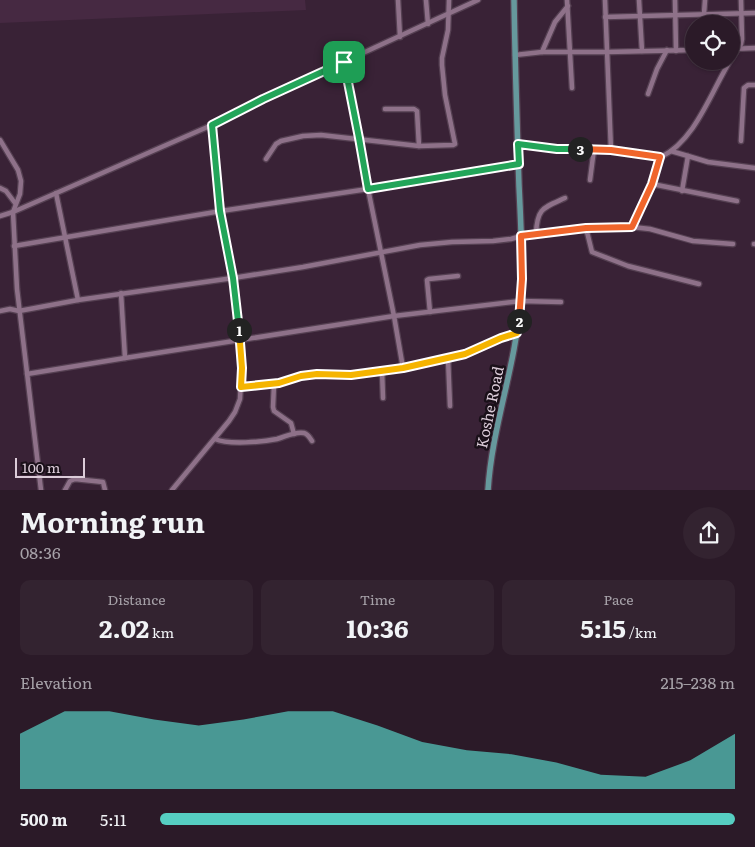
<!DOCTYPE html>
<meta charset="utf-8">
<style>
:root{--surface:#2b1a28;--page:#332330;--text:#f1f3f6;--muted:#a6a1a8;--line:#473845;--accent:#56cec2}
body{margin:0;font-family:Literata,serif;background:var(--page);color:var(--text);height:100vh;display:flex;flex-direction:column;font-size:19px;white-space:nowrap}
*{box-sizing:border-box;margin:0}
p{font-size:16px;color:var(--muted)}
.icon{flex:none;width:28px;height:28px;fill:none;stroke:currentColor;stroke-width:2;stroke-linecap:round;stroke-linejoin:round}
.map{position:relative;height:490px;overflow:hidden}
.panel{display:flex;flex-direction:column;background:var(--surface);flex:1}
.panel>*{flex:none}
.buttons{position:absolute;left:685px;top:15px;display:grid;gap:10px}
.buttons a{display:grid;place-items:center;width:55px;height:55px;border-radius:50%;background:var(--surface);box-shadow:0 1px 4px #0004,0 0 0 1px var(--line);font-size:25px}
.scale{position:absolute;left:15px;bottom:12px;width:70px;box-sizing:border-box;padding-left:5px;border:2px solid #dcccd9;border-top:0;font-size:14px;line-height:18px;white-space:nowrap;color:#dcccd9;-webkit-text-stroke:4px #1a1019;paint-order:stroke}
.pin{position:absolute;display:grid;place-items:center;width:42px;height:42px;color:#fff;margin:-21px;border-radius:10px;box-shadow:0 2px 8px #0006}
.km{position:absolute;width:25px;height:25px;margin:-12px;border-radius:50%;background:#222;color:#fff;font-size:14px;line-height:25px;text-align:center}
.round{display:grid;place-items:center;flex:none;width:52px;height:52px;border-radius:26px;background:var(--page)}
.head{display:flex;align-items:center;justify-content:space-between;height:85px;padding:0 20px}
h1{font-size:28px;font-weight:700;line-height:38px}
.metrics{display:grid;grid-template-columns:repeat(3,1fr);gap:8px;height:85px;padding:5px 20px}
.metrics div{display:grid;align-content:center;border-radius:10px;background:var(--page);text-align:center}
.metrics b{font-size:25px;font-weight:700}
.metrics small{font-size:14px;font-weight:400}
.metrics p{font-size:14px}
.chart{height:140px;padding:10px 20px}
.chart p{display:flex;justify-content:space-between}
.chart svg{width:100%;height:90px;margin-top:5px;fill:var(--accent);opacity:.7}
ul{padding:0 20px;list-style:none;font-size:16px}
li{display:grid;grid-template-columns:80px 60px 1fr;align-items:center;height:38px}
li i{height:12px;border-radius:6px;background:var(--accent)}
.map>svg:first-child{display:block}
.built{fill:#462942}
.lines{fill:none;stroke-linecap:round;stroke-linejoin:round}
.minor-casing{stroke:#554052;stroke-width:7}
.major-casing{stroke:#554052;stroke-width:8}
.minor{stroke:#8e7189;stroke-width:4.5}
.major{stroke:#66999d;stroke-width:5.5}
.split-1-casing{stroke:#fff;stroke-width:10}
.split-2-casing{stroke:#fff;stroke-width:10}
.split-3-casing{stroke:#fff;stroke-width:10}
.split-4-casing{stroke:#fff;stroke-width:10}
.split-1{stroke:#22a559;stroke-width:6}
.split-2{stroke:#f5b400;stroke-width:6}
.split-3{stroke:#f0652b;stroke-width:6}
.split-4{stroke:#22a559;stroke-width:6}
.labels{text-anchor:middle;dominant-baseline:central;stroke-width:5;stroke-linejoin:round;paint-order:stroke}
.street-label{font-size:15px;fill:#dcccd9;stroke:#1a1019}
</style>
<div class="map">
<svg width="755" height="490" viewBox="0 0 755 490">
<rect width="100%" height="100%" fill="#392236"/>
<!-- built -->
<polygon class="built" points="0,0 305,0 306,10 0,23"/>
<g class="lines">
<defs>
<g id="minor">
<polyline points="398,0 400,37"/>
<polyline points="426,0 428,24"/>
<polyline points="567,0 572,88"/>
<polyline points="605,0 611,150"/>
<polyline points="639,0 642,51"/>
<polyline points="675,0 676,51"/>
<polyline points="704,14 705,0"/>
<polyline points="605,17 755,13"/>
<polyline points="731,49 755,48"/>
<polyline points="542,52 607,52 694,50"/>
<polyline points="515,55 542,52 555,22 568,6"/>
<polyline points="731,60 741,44 742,39 741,0"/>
<polyline points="344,62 359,139 368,189 394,316 403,368"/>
<polyline points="648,94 657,69 667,50"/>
<polyline points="385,109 414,109 417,111 419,146"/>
<polyline points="0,140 18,170 21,181 20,194 13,212 17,289 41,490"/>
<polyline points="741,141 744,88 748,85 755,85"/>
<path d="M518 144 557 149 611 150 661 157C695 141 711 92 730 61"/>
<polyline points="671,151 688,156"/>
<polyline points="266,159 276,144 281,141 303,136 321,135 419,146 453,145 455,144 445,95 442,65 442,58 448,30 449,0"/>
<polyline points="590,180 594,149"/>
<polyline points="652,184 737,201"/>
<polyline points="0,188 6,191 15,203"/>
<polyline points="682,191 688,156 708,162 755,168"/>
<polyline points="56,193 78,300"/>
<polyline points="0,216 13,212 212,125 263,99 478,0"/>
<polyline points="632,227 652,184 661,157"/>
<polyline points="586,228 592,252 597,254 628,266 699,284"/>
<path d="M536 234C537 208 543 208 565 198"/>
<polyline points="754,244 755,244"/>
<polyline points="14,246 221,211 368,189 519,164"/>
<polyline points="121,293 125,358"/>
<polyline points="0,311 10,309 19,311 78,300 233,278 303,267 420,245 452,242 493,241 511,239 521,236 586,228 632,227 650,229 693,241 733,244"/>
<polyline points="430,312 427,280 429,279 458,276"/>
<polyline points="448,358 450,406"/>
<polyline points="382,370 383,398"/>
<polyline points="27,374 125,358 394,316 521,301 561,302"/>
<polyline points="274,384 273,407 274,411 291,423 294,434"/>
<polyline points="241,387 279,383 301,376 317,374 351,375 403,368 465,354 501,338 517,333"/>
<path d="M215 439C228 445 263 442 277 439 285 437 295 431 304 433 308 434 310 438 312 441"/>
<polyline points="65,490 70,481 75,479 103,482 105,490"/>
<polyline points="172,490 229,421 235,412 240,399 241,380 241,341 233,278 221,211 212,125"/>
</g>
<path id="major" d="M488 490C492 426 516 366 520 303 523 264 521 225 519 186 517 124 515 62 514 0"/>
</defs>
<!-- minor casing -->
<use href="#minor" class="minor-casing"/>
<!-- major casing -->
<use href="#major" class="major-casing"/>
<!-- minor -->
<use href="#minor" class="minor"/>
<!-- major -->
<use href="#major" class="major"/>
</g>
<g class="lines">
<defs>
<polyline id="split-1" points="239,330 233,278 220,211 212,125 263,99 344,62"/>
<polyline id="split-2" points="239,330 242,368 241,387 279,383 301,376 317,374 351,375 403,368 465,354 501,338 517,333 519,321"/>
<polyline id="split-3" points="519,321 522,279 521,236 586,228 632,227 652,184 660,157 611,150 580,149"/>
<polyline id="split-4" points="344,62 359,138 368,189 519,164 518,144 557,149 580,149"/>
</defs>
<!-- split-1 casing -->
<use href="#split-1" class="split-1-casing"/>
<!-- split-2 casing -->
<use href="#split-2" class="split-2-casing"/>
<!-- split-3 casing -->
<use href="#split-3" class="split-3-casing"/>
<!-- split-4 casing -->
<use href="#split-4" class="split-4-casing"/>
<!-- split-1 -->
<use href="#split-1" class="split-1"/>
<!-- split-2 -->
<use href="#split-2" class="split-2"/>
<!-- split-3 -->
<use href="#split-3" class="split-3"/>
<!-- split-4 -->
<use href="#split-4" class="split-4"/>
</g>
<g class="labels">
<!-- street labels -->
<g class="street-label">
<text transform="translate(489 407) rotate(-78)">Koshe Road</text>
</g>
</g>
</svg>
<div class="buttons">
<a><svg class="icon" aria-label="locate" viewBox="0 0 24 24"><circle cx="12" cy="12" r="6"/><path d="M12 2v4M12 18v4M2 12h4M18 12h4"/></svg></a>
</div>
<div class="scale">100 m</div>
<div class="pin" style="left:344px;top:62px;background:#1e9e55"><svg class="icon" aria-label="arrive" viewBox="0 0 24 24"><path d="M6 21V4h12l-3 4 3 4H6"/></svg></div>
<b class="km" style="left:239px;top:330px">1</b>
<b class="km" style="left:519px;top:321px">2</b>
<b class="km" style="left:580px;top:149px">3</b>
</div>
<section class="panel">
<div class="head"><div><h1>Morning run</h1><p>08:36</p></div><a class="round"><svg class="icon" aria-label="share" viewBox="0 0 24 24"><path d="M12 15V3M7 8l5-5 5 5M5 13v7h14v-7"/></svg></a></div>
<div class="metrics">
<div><p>Distance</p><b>2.02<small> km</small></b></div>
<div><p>Time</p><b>10:36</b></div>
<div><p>Pace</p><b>5:15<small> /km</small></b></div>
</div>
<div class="chart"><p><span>Elevation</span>215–238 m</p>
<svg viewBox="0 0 160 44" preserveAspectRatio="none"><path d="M0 44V17L10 6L20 6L30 10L40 13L50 10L60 6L70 6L80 13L90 21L100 25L110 27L120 31L130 37L140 38L150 30L160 17V44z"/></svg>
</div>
<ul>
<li><b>500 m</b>5:11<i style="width:100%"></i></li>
</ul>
</section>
